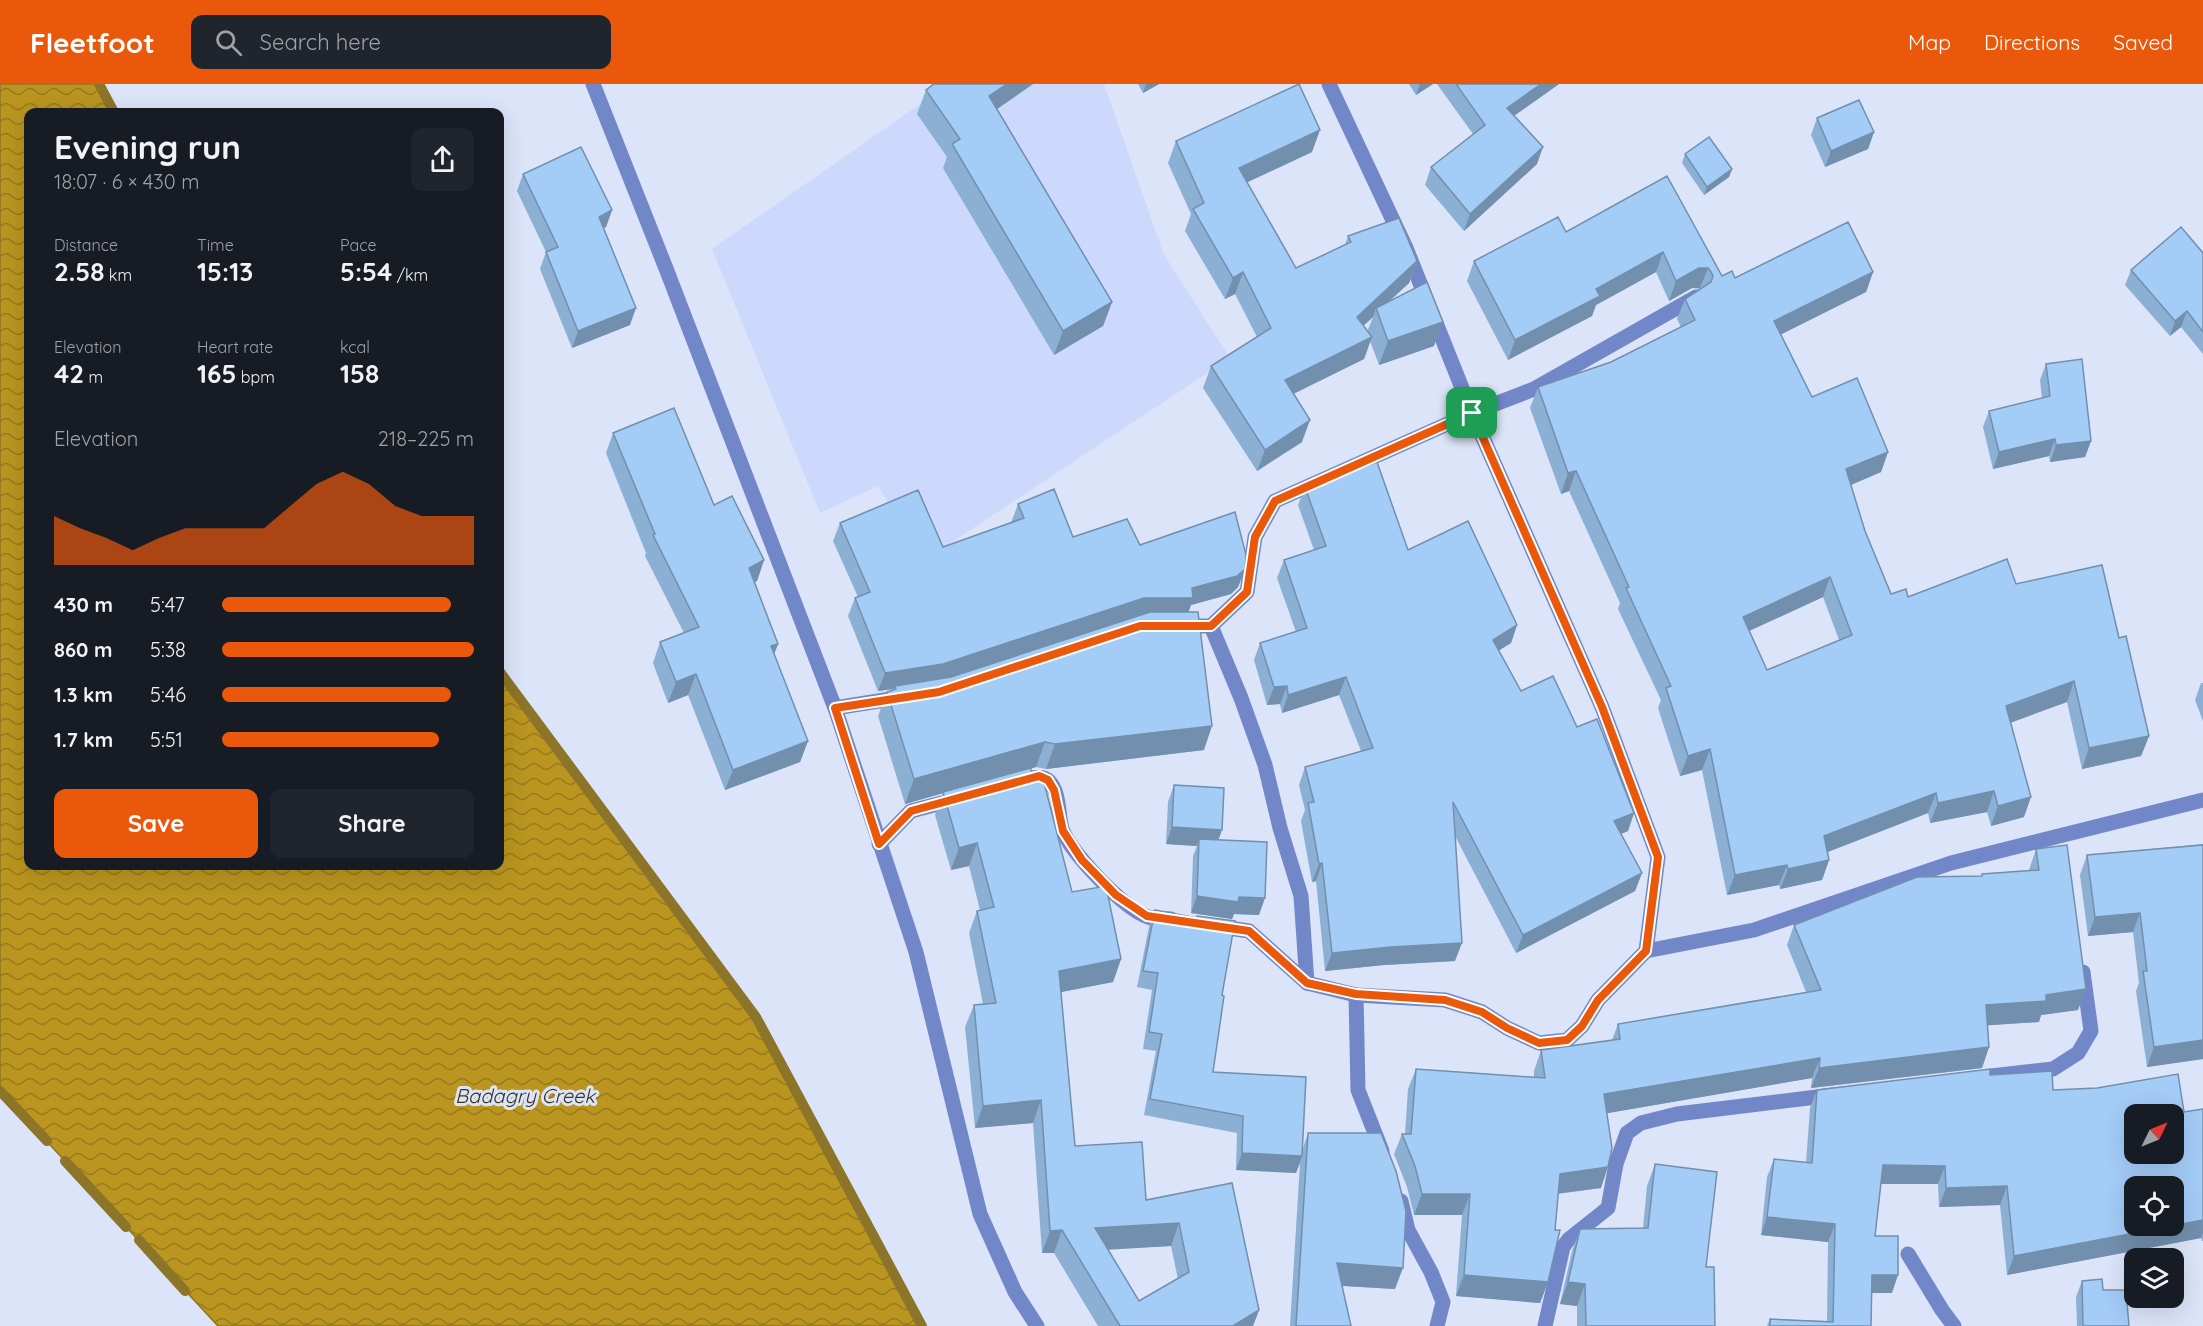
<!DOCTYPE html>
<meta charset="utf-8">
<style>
:root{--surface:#171b24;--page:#20242c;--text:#f1f3f6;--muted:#9ea1a6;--accent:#ea580c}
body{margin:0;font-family:Quicksand,sans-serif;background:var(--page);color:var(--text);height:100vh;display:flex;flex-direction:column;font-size:22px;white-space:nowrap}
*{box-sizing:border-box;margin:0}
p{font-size:20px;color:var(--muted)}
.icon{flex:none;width:33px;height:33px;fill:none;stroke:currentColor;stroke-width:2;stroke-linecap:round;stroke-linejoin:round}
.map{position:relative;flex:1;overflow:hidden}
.details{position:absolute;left:24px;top:24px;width:480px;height:762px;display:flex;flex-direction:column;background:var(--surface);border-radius:12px;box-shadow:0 6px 24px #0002}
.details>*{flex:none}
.needle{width:39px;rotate:47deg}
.buttons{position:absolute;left:2124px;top:1020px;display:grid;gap:12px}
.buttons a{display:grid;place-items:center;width:60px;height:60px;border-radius:12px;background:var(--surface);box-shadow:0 6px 24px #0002;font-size:30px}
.pin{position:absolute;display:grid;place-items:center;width:51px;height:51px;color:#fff;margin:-26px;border-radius:12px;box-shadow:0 3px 9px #0006}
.round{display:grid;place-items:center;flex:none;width:63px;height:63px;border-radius:12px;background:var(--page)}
.head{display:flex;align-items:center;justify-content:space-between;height:102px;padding:0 30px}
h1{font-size:33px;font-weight:700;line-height:45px}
.figures{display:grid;grid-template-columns:repeat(3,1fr);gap:9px;height:102px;padding:6px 30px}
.figures div{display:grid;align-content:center}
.figures b{font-size:26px;font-weight:700}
.figures small{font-size:16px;font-weight:400}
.figures p{font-size:16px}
.chart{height:168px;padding:12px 30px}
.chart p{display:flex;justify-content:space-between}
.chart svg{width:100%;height:108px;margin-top:6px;fill:var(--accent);opacity:.7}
.button{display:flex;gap:12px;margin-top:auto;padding:12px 30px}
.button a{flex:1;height:69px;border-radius:12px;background:var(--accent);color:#fff;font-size:24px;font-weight:700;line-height:69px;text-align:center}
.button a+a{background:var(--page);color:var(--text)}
ul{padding:0 30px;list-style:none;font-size:20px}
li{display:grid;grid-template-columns:96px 72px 1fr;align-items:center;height:45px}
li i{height:15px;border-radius:8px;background:var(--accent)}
header{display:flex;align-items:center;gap:36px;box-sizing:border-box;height:84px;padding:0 30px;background:var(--accent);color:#fff}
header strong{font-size:28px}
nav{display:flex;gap:33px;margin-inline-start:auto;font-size:21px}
.search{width:420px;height:54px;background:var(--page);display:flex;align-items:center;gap:15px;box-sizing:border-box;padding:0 21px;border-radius:12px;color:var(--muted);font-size:22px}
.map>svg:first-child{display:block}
.built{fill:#ccd9fc}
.water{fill:url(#water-waves);stroke:#8c7428;stroke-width:1.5}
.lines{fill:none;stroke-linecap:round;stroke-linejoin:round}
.stream{stroke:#8c7428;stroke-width:10}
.minor{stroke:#7287c8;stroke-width:15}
.wall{fill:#8cafd4;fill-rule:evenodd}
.shaded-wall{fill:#728fad}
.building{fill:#a3ccf7;stroke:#728fad;stroke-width:1.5;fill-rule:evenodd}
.route-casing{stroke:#fff;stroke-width:12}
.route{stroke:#ea580c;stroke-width:8}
.labels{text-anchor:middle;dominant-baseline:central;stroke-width:6;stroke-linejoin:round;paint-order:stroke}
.water-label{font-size:20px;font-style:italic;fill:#3c341c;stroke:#dce4f9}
</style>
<header>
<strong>Fleetfoot</strong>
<div class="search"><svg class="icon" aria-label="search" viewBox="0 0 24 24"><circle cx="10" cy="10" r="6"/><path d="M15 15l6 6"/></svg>Search here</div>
<nav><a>Map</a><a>Directions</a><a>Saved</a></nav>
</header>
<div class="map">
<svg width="2203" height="1242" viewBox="0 0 2203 1242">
<defs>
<pattern id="water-waves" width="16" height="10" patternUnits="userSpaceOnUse" patternTransform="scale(1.5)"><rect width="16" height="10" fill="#ba951f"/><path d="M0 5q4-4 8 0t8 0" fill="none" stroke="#977a1c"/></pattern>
</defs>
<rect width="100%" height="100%" fill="#dce4f9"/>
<!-- built -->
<polygon class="built" points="949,0 1104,0 1164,171 1230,274 925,476 878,402 820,429 712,165"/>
<!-- water -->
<polygon class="water" points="0,0 99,0 114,28 28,28 28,782 500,782 500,588 756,933 922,1242 218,1242 0,1007"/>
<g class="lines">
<!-- stream -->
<g class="stream">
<polyline points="99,0 114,28"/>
<polyline points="500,588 756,933 922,1242"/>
<polyline points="0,1007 47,1057"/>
<polyline points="65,1077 126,1143"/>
<polyline points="139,1156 185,1207"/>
</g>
<!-- minor -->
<g class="minor">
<polyline points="593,0 667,187 835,624 916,868 980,1130 1015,1208 1037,1242"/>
<polyline points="1329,0 1406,164 1472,329 1602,623 1658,773 1646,867 1754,846 1951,779 2203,716"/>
<polyline points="1180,542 1211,542 1247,508 1255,453 1275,417 1472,329 1534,305 1696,213"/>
<polyline points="1211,542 1241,614 1265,681 1280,744 1301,812 1307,899"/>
<polyline points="835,624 903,613"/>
<path d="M1023 697C1031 695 1042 690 1049 697 1060 708 1058 731 1062 745 1070 768 1124 825 1148 833 1155 835 1163 834 1171 835"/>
<polyline points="879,760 911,727 957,715"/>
<polyline points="1215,842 1249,847 1307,899 1356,911 1445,916 1482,928 1507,944 1539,959 1567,956 1582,942 1598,916 1646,867"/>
<polyline points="1356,911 1358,1006 1382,1067"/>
<polyline points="1991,992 2053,985 2078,969 2091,947 2083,888"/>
<polyline points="1401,1117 1408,1146 1431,1188 1443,1218 1437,1242"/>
<polyline points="1908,1170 1942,1226 1954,1242"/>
<polyline points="1545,1242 1563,1163 1569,1155 1608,1124 1616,1080 1627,1049 1641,1039 1677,1030 1833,1011"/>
</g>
</g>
<!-- wall -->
<g class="wall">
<polygon points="934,0 1033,0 997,25 1112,218 1103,242 1054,271 943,84 947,73 917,30 926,6"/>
<polygon points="1138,0 1159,0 1143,9"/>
<polygon points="1409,0 1433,0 1416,11"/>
<polygon points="1437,0 1559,0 1514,32 1537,80 1464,147 1425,101 1431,83 1473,50"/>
<polygon points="1817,34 1874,48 1868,65 1825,83 1811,51"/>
<path d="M1176 57 1312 68 1247 98 1296 184 1345 161 1348 152 1417 177 1409 199 1389 218 1434 262 1379 281 1370 257 1364 275 1293 310 1302 358 1257 387 1203 304 1211 282 1257 253 1235 210 1225 215 1185 147 1191 130 1168 79ZM1373 233 1367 248 1363 242Z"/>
<polygon points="1685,70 1732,85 1729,93 1704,111 1682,79"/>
<polygon points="523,90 612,126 606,143 604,144 630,241 572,264 540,185 546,168 517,107"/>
<path d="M1667 92 1722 192 1735 194 1873 188 1866 208 1780 250 1812 313 1888 368 1881 388 1851 401 1865 447 1891 510 1908 513 2016 500 2119 554 2149 652 2141 672 2082 685 2067 618 2011 638 2024 733 1991 742 1987 728 1930 739 1928 729 1828 768 1829 776 1822 796 1780 805 1779 801 1727 811 1702 686 1680 692 1658 624 1661 616 1618 525 1620 519 1569 407 1561 410 1530 324 1538 303 1611 278 1681 243 1677 235 1685 215 1701 205 1692 204 1669 217 1656 188 1596 221 1592 232 1508 276 1467 197 1474 177 1566 148ZM1823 513 1839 556 1767 586 1749 547Z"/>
<polygon points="2203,169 2203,270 2181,243 2170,252 2125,201 2131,186"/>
<polygon points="2046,280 2091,357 2085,373 2050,378 2049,372 1993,385 1983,343 1989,327 2042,314 2040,296"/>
<polygon points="613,349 714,421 764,476 757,497 754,498 778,560 774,570 808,657 800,678 725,706 688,611 668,619 653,579 660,558 684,549 645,472 646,469 606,369"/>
<polygon points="1305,403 1408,466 1517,541 1511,559 1499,566 1521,607 1577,643 1634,729 1628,747 1621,750 1642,789 1635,807 1516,869 1455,752 1455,877 1384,881 1325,887 1316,797 1312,798 1301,737 1305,726 1299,701 1305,683 1361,667 1339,611 1282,629 1280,620 1267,621 1254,576 1260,559 1296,548 1277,494 1284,476 1314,466 1298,421"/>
<path d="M1018 420 1073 453 1140 461 1245 485 1238 503 1231 510 1191 521 1188 528 1204 666 1046 685 1036 683 1025 686 1031 687 1072 808 1121 875 1113 898 1061 908 1075 1062 1146 1116 1232 1099 1259 1226 1253 1242H1098L1054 1169H1042L1033 1039 975 1044 965 943 974 921 983 920 969 849 977 827 980 826 969 782 951 786 935 731 943 709 905 720 878 632 887 608 893 605 878 607 848 532 855 514 858 513 833 457 840 439 943 463 1011 439ZM1171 1162 1178 1195 1139 1217 1108 1165Z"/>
<polygon points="2201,599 2203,599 2203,637 2195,616"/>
<polygon points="1174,701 1219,756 1259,831 1234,830 1232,835 1191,829 1193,772 1197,762 1166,760 1168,718"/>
<polygon points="2203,760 2203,975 2147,983 2136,907 2139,899 2133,848 2088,852 2080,791 2087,771"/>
<polygon points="2036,765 2078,926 2041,931 2039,938 1987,941 1989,963 1982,984 1811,1004 1812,994 1607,1029 1601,1104 1558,1110 1548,1198 1540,1219 1456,1212 1462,1131 1414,1131 1407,1103 1394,1070 1402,1050 1405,1050 1408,1005 1416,985 1534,993 1534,987 1541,966 1612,956 1618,940 1806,908 1787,861 1794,841 1981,792 1982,790 2029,786"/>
<polygon points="1155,826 1196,834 1197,832 1222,911 1213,988 1303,1064 1308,1049 1395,1205 1342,1202 1351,1242 1290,1242 1300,1079 1296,1089 1236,1086 1237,1049 1144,1031 1156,967 1143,965 1152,906 1137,903 1149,843"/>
<polygon points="1990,991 2053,1006 2184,1028 2203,1025 2203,1157 2202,1157 2201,1154 2007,1191 2000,1121 1939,1123 1938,1100 1881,1100 1875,1152 1892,1209 1872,1209 1871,1242 1767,1242 1770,1235 1827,1237 1828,1158 1761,1151 1767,1093 1774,1075 1806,1079 1810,1024 1817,1006"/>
<polygon points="1655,1080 1706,1183 1715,1242 1577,1242 1577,1222 1560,1220 1572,1167 1580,1145 1643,1144 1647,1102"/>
<polygon points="2082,1197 2103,1206 2129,1242 2077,1242 2076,1213"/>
</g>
<!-- shaded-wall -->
<g class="shaded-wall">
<polygon points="1007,0 1033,0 981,36 989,12"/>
<polygon points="1146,0 1159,0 1143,9"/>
<polygon points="1420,0 1433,0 1416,11"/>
<polygon points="1541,0 1559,0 1501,41 1507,24"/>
<polygon points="1320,46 1312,68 1231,106 1239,84"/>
<polygon points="1874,48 1868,65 1825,83 1831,67"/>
<polygon points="1543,63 1537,80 1464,147 1470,130"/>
<polygon points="1732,85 1729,93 1704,111 1707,103"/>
<polygon points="612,126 606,143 593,149 599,133"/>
<polygon points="1663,168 1656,188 1596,221 1592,232 1508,276 1515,256 1596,205"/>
<polygon points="1417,177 1409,199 1377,228 1376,224 1373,233 1349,255 1357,233"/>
<polygon points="1699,184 1708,184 1700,204 1692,204 1669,217 1676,197"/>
<polygon points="1243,188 1235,210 1225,215 1233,194"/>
<polygon points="1873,188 1866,208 1766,258 1774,237"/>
<polygon points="1112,218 1103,242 1054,271 1063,247"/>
<polygon points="636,224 630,241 572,264 578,247"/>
<polygon points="2187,227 2181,243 2170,252 2175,237"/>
<polygon points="1443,238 1434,262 1379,281 1388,257"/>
<polygon points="1372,253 1364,275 1277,318 1285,296"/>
<polygon points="1310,336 1302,358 1257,387 1265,366"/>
<polygon points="2055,355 2049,372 1993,385 1999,368"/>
<polygon points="2091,357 2085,373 2050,378 2056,361"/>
<polygon points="1888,368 1881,388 1839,406 1846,385"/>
<polygon points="1576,387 1569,407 1561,410 1568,389"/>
<polygon points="764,476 757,497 741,505 749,484"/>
<polygon points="1245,485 1238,503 1231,510 1191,521 1187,532 937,598 895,602 893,605 878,607 885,589 1144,514 1192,504"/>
<polygon points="1830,493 1823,513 1736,553 1743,533"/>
<polygon points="1517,541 1511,559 1487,574 1493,556"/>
<polygon points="778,560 770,581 771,562"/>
<polygon points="696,590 688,611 668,619 676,598"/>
<polygon points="1346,593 1339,611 1282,629 1288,611"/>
<polygon points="2074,597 2067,618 1999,643 2006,622"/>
<polygon points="1287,602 1280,620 1267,621 1274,603"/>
<polygon points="1212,642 1204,666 1046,685 1055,660"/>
<polygon points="2149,652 2141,672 2082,685 2089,664"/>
<polygon points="808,657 800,678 725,706 733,686"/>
<polygon points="1045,658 1036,683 905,720 914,695"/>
<polygon points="1710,665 1702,686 1680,692 1688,672"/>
<polygon points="1994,707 1987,728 1930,739 1938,719"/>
<polygon points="1936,709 1928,729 1817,772 1824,752"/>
<polygon points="2031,713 2024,733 1991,742 1998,722"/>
<polygon points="1634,729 1628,747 1608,755 1614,737"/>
<polygon points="1172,743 1222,746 1216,763 1199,755 1197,762 1166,760"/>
<polygon points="977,759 969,782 951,786 959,764"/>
<polygon points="1829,776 1822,796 1780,805 1788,785"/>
<polygon points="1322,779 1316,797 1312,798 1319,780"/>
<polygon points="1787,781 1779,801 1727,811 1735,791"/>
<polygon points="1642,789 1635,807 1516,869 1523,851"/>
<polygon points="1197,812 1239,813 1265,814 1259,831 1234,830 1232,835 1191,829"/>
<polygon points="2140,829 2133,848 2088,852 2095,833"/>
<polygon points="1462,859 1455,877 1384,881 1325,887 1332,869 1391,863"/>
<polygon points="1121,875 1113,898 1051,910 1059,887"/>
<polygon points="2086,905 2078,926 2041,931 2039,938 1978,942 1986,921"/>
<polygon points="2203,956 2203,975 2147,983 2154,963"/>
<polygon points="1989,963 1982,984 1811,1004 1819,984"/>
<polygon points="1820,974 1812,994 1597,1031 1604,1010"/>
<polygon points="1041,1016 1033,1039 975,1044 983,1022"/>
<polygon points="1242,1069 1302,1072 1296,1089 1236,1086"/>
<polygon points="1883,1081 1945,1082 1938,1100 1876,1100"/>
<polygon points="1608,1083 1601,1104 1553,1110 1560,1090"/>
<polygon points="2007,1102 2000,1121 1939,1123 1946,1104"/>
<polygon points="1422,1110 1470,1110 1462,1131 1414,1131"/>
<polygon points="1767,1133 1835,1140 1828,1158 1761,1151"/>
<polygon points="2203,1136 2203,1149 2201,1154 2007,1191 2014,1172"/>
<polygon points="1179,1139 1171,1162 1087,1167 1095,1144"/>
<polygon points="1062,1146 1054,1169 1042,1169 1050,1147"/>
<polygon points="1337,1179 1403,1184 1395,1205 1329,1201"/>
<polygon points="1464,1191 1548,1198 1540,1219 1456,1212"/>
<polygon points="1872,1191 1898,1191 1892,1209 1866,1209"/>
<polygon points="1568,1198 1585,1200 1577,1222 1560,1220"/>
<polygon points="1259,1226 1253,1242 1233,1242"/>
</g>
<!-- building -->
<g class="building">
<polygon points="934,0 1007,0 989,12 1112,218 1063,247 952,60 960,55 926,6"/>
<polygon points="1299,0 1320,46 1239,84 1296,184 1351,158 1348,152 1399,134 1417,177 1357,233 1372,253 1285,296 1310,336 1265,366 1211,282 1271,244 1243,188 1233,194 1193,125 1204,119 1176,57"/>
<polygon points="1456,0 1541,0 1507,24 1543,63 1470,130 1431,83 1485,41"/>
<polygon points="1859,16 1874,48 1831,67 1817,34"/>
<polygon points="1709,53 1732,85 1707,103 1685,70"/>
<polygon points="581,63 612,126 599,133 636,224 578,247 546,168 558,163 523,90"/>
<path d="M1667 92 1722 192 1732 187 1735 194 1848 138 1873 188 1774 237 1812 313 1857 294 1888 368 1846 385 1865 447 1891 510 1906 505 1908 513 2007 475 2016 500 2102 481 2119 554 2126 552 2149 652 2089 664 2074 597 2006 622 2031 713 1998 722 1994 707 1938 719 1936 709 1824 752 1829 776 1788 785 1787 781 1735 791 1710 665 1688 672 1666 604 1671 602 1626 504 1629 503 1576 387 1568 389 1538 303 1611 278 1695 236 1685 215 1711 198 1713 192 1711 188 1708 184H1699L1676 197 1663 168 1596 205 1600 212 1515 256 1474 177 1558 133 1566 148ZM1830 493 1852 551 1767 586 1743 533Z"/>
<polygon points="2181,143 2203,169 2203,248 2187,227 2175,237 2131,186"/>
<polygon points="1427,198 1443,238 1388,257 1376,224"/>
<polygon points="2082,275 2091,357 2056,361 2055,355 1999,368 1989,327 2050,312 2046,280"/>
<polygon points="674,324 714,421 732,412 764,476 749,484 778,560 771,562 808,657 733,686 696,590 676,598 660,558 699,543 653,451 655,450 613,349"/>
<polygon points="1377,378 1408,466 1468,437 1517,541 1493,556 1521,607 1553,592 1577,643 1597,635 1634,729 1614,737 1642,789 1523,851 1453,718 1462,859 1391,863 1332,869 1322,779 1319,780 1308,719 1314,718 1305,683 1373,664 1346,593 1288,611 1287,602 1274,603 1260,559 1307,544 1284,476 1326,462 1305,403"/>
<polygon points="1054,405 1073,453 1127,435 1140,461 1235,428 1246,471 1245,485 1237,492 1192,504 1193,514 1144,514 943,580 885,589 855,514 870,508 840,439 918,406 943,463 1024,434 1018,420"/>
<polygon points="1150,528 1198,528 1212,642 1055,660 1045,658 914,695 887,608 896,605 895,602 951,593"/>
<path d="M1031 684V687H1041L1072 808 1106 802 1121 875 1059 887 1075 1062 1142 1058 1146 1116 1232 1099 1259 1226 1233 1242H1120L1062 1146 1050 1147 1041 1016 983 1022 974 921 996 919 977 827 994 823 977 759 959 764 943 708ZM1179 1139 1189 1188 1139 1217 1095 1144Z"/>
<polygon points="1174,701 1224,704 1222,746 1172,743"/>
<polygon points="1199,755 1267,758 1265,814 1239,813 1238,818 1197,812"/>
<polygon points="2067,761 2086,905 2046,911 2046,917 1986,921 1989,963 1819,984 1820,974 1604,1010 1612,1064 1608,1083 1560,1090 1555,1146 1560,1146 1548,1198 1464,1191 1470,1110 1422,1110 1415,1082 1402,1050 1411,1050 1416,985 1545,994 1541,966 1620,955 1618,940 1821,906 1794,841 1917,793 1982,792 1982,790 2039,786 2036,765"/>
<polygon points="2203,761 2203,956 2154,963 2143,887 2147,887 2140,829 2095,833 2087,771"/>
<polygon points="1155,826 1197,834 1197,832 1235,837 1222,911 1224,912 1213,988 1306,993 1302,1072 1242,1069 1243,1032 1150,1015 1162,950 1149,948 1158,889 1143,887"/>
<path d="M1990 985V991L2052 987 2053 1006 2097 1004 2178 990 2184 1028 2203 1025V1136L2014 1172 2007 1102 1946 1104 1945 1082 1883 1081 1875 1152H1898V1191H1872L1871 1242H1770V1235L1833 1238 1835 1140 1767 1133 1774 1075 1812 1079 1817 1006ZM2134 1030H2174V1070H2134ZM2134 1102H2174V1142H2134Z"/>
<polygon points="1308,1049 1381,1049 1396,1087 1406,1127 1403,1184 1337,1179 1351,1242 1296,1242"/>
<polygon points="1655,1080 1717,1088 1706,1183 1714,1183 1715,1242 1586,1242 1585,1200 1568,1198 1580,1145 1648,1144"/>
<polygon points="2102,1195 2103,1206 2126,1206 2129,1242 2083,1242 2082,1197"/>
</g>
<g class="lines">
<defs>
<polygon id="route" points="1472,329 1602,623 1658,773 1646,867 1598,916 1582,942 1567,956 1539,959 1507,944 1482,928 1445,916 1356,910 1307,899 1249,847 1147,832 1116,811 1082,776 1063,747 1054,706 1048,696 1039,692 911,727 879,760 835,624 939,608 1140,542 1211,542 1247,508 1255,453 1275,417"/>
</defs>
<!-- route casing -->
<use href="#route" class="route-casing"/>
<!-- route -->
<use href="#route" class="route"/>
</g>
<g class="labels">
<!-- water labels -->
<g class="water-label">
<text x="525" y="1011">Badagry Creek</text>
</g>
</g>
</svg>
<div class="buttons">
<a><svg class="needle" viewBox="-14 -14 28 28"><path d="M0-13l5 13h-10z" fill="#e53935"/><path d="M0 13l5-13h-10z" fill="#9ea1a6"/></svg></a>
<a><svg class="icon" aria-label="locate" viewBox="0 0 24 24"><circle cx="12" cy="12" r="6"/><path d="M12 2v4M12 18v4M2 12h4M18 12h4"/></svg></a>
<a><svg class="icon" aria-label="layers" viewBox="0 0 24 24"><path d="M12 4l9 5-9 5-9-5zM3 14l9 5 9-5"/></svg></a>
</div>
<div class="pin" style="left:1472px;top:329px;background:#1e9e55"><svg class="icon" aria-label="arrive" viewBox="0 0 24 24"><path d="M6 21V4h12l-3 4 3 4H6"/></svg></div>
<section class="details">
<div class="head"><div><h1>Evening run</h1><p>18:07 · 6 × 430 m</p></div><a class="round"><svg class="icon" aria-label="share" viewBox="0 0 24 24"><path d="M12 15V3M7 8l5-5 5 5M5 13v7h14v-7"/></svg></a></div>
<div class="figures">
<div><p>Distance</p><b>2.58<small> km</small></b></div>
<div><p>Time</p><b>15:13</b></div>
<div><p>Pace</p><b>5:54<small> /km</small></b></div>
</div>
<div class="figures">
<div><p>Elevation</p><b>42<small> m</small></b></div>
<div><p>Heart rate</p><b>165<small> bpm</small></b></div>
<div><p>kcal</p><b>158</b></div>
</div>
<div class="chart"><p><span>Elevation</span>218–225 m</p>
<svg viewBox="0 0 160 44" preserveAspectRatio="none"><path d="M0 44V24L10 29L20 33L30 38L40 33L50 29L60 29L70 29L80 29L90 20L100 11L110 6L120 11L130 20L140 24L150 24L160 24V44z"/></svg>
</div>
<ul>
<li><b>430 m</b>5:47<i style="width:91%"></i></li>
<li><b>860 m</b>5:38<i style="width:100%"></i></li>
<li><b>1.3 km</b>5:46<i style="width:91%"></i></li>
<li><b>1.7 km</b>5:51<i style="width:86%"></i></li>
</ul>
<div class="button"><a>Save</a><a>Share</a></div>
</section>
</div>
